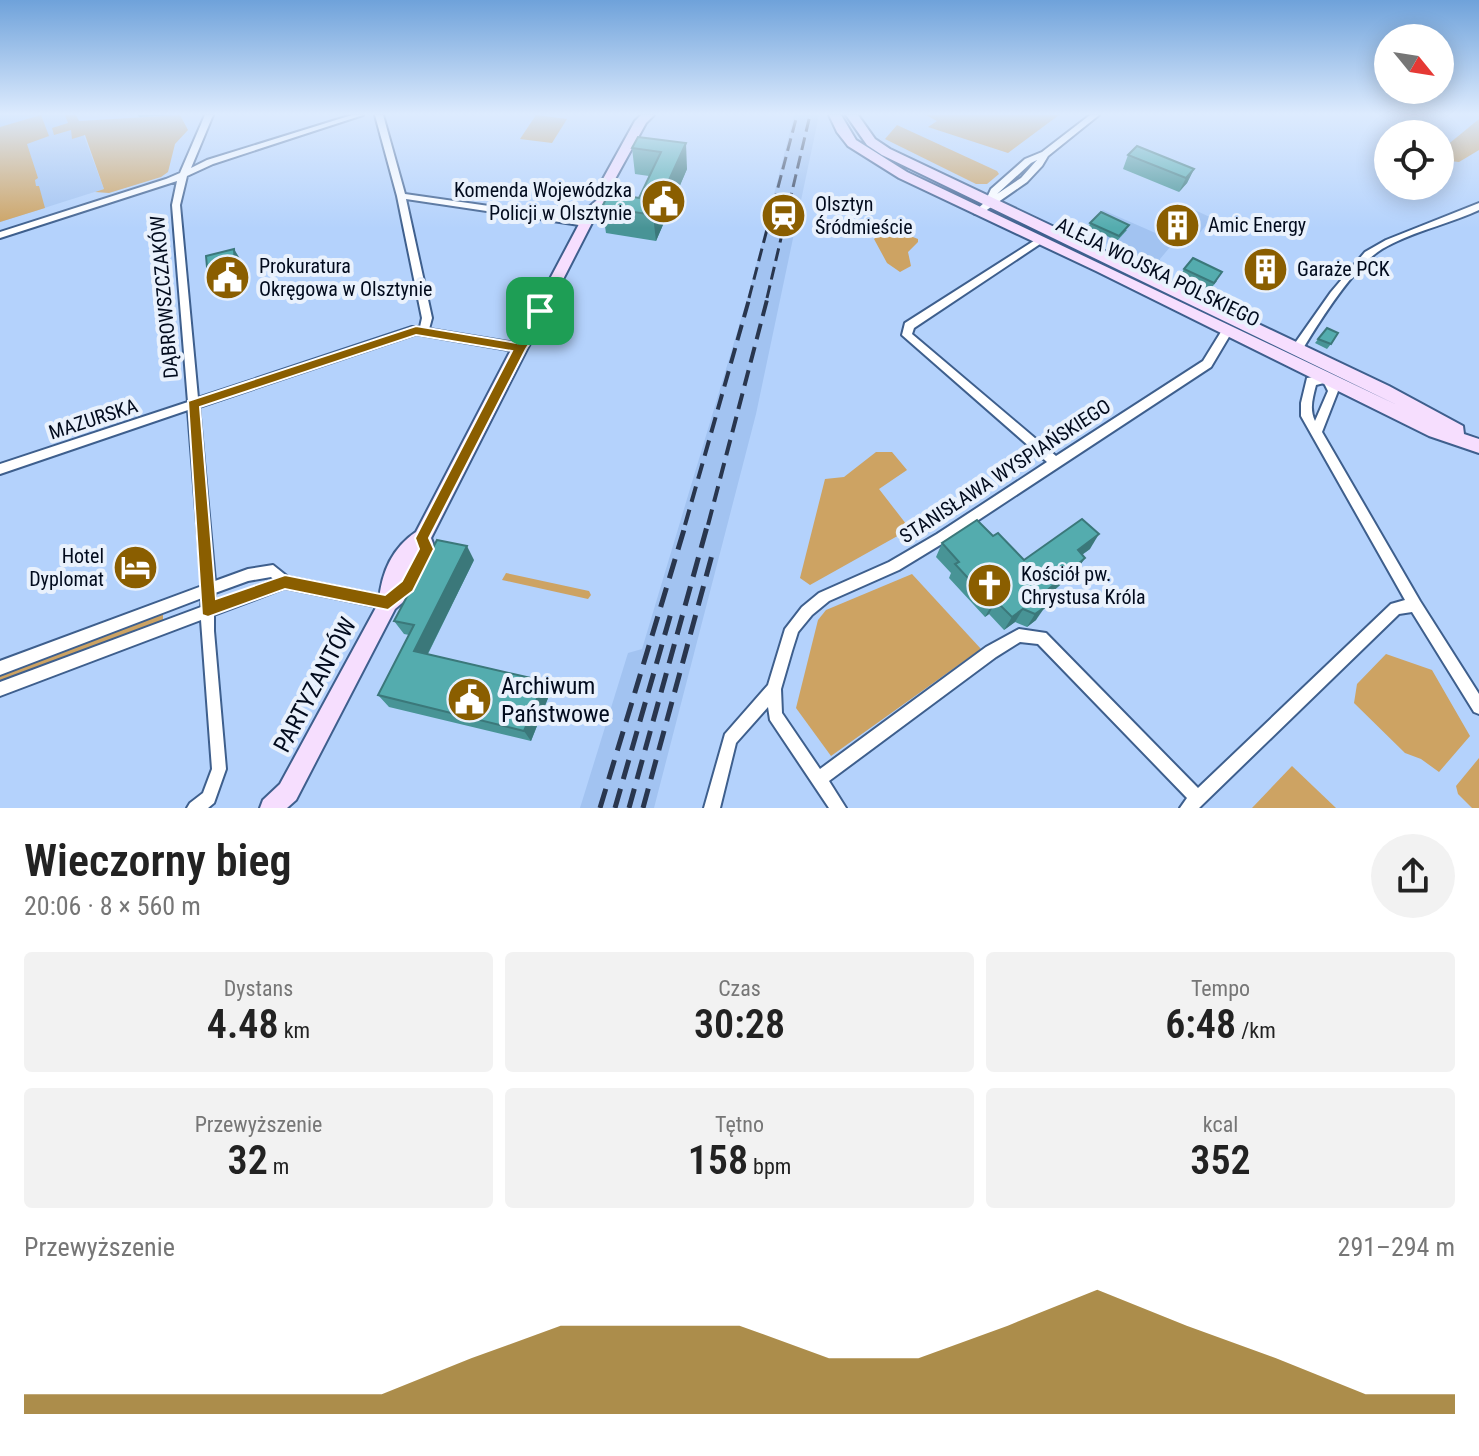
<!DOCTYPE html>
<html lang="pl">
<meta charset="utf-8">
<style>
:root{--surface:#fff;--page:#f2f2f2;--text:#222;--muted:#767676;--accent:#8a5e00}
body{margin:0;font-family:"Roboto Condensed",sans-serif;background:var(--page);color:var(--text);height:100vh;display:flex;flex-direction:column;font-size:30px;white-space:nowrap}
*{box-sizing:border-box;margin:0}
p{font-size:26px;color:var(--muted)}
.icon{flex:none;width:44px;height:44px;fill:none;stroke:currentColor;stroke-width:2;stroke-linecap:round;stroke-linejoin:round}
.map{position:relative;height:808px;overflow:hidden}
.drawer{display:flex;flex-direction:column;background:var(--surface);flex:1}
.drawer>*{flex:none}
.needle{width:52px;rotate:120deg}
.fabs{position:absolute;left:1374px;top:24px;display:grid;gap:16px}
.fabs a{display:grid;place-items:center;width:80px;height:80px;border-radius:50%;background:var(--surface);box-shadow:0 4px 20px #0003;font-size:40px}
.pin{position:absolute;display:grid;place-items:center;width:68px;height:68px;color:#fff;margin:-34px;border-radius:16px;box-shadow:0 4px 12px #0006}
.round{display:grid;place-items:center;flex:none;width:84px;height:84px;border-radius:42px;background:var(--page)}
.headline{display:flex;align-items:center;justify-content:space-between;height:136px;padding:0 24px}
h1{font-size:44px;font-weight:600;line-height:60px}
.metrics{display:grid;grid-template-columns:repeat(3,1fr);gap:12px;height:136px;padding:8px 24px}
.metrics div{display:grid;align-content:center;border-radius:8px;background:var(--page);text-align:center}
.metrics b{font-size:40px;font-weight:600}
.metrics small{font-size:22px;font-weight:400}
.metrics p{font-size:22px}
.chart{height:224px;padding:16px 24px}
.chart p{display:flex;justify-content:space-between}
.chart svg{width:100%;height:144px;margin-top:8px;fill:var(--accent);opacity:.7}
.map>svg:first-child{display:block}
.built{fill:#a2c3f1}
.green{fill:#cda363}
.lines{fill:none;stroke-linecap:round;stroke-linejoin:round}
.street-casing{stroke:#3e5f8d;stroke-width:4}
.secondary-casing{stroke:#3e5f8d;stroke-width:4}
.street{fill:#fff;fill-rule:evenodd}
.secondary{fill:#f6defe;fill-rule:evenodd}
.rail-far2{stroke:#29364e;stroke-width:3;stroke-dasharray:13 6;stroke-linecap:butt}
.rail-far1{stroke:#29364e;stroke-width:4;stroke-dasharray:16 8;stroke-linecap:butt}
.rail{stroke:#29364e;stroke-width:5;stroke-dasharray:20 10;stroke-linecap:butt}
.wall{fill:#489496}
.shaded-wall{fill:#3b787a}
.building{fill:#54acae;stroke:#3b787a;stroke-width:2}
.route{fill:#8a5e00;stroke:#fff;stroke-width:2;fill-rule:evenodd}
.labels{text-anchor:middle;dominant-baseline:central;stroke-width:8;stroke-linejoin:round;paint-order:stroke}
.poi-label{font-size:20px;fill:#020b1d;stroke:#e9f1fc;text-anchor:start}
.street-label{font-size:20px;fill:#020b1d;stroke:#e9f1fc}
.near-street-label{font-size:24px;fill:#020b1d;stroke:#e9f1fc}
.near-poi-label{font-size:24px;fill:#020b1d;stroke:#e9f1fc;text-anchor:start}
</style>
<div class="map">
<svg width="1479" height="808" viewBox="0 0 1479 808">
<rect width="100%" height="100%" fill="#b4d2fc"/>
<!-- built -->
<g class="built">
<polygon points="0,115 76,115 104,189 0,222"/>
<polygon points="794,115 819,115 756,414 654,808 580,808 628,653 642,649 750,289"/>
<polygon points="1186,206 1212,218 1188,247 1175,241 1160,259 1161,269 1082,232 1103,210 1160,235 1169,224 1166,222 1172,215 1177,217"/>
</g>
<!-- green -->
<g class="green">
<polygon points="41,115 49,136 27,144 38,178 35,180 36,186 39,186 45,208 0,222 0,127"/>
<polygon points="65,115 76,115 79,121 180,115 188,130 175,144 168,172 161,177 109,193 95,192 104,189 85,135 72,139 71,130 54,135 52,128 68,123"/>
<polygon points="536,115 567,119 552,143 520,139"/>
<polygon points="926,115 1059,115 1008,153 928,127 937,121"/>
<polygon points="1479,119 1479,150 1459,162 1440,160 1440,151"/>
<polygon points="897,125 997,171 999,174 987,184 976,184 885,139"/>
<polygon points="887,227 918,239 918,242 908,252 911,266 900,272 887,263 874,239"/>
<polygon points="876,452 892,452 907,470 879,489 910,529 810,585 800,578 825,479 844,477"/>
<polygon points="506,573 589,591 591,595 588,599 502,580"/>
<polygon points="912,574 981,649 831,756 796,708 818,620 826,610"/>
<polygon points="163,611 163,622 0,683 0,674"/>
<polygon points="1386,654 1432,670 1470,736 1439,772 1421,759 1405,753 1354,703 1357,684"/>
<polygon points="1479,758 1479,808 1472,808 1458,794 1456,786"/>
<polygon points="1292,766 1336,808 1252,808"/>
</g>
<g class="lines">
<defs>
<g id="street">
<path d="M205 115H213L191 168 207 160 352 115H363L213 164 187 176 180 205 198 398 412 327H420L422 318 397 196 375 115H383L405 194 586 220 591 223 586 226 406 199 432 318 429 329 520 344 524 345 525 348 524 351 520 352 416 334 199 407 215 581 248 569 273 565 288 577 388 597 393 599 395 603 393 607 388 609 285 588 214 615V631L226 769 214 803 208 808H187L190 803 203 793 212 769 201 620 0 696V682L201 607 202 598 0 675V661L202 586 188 410 0 474V464L188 402 172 205 177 181 0 238V232L166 179 180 173ZM271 577 274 580 215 602V593L248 581Z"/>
<path d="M1090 115H1099L1048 156 1042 166 1027 182 981 214H975L974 212 985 202 991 189 1025 159 1042 152ZM1037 160 1021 178 997 194 1031 163Z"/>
<path d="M1479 203V210L1470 214C1441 226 1409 233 1382 249 1353 267 1319 322 1301 352H1293L1292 349 1293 346 1331 292 1365 252 1386 240Z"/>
<path d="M1040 237 1043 238V242L914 328 912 334 1056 456 1203 361 1224 327 1228 326 1233 330 1211 367 945 542 899 570 829 601 812 615 798 632 792 651 781 689 782 713 820 769 986 647 1019 629 1046 633 1198 788 1391 604 1405 600 1301 416V403L1307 378 1328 375 1332 376 1338 391 1322 432 1420 601 1479 694V714L1474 712 1412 612 1399 614 1199 808H1180L1187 798 1038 644 1020 642 996 657 829 781 846 808H829L770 720 768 707 736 743 720 808H704L725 734 768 685 785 629 802 607 819 593 889 562 937 534 1047 462 902 335 905 323ZM1324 383 1328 391 1315 421C1309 409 1313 397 1316 385Z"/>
</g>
<g id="secondary">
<path d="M641 115H654L646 123 609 190 610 201 598 211 555 295 547 311 548 325 532 340 527 349 431 538 435 549 415 592 395 609 296 800 287 808H260L263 800 280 784 379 602C381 574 392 548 416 532L512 348 522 332 533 323V311L587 209 597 200 589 195 598 188 635 121Z"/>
<polygon points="829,115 841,115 856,140 907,172 1397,405 882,155 867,145 846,115 858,115 875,139 890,149 1389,386 1463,426 1464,434 1479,439 1479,453 1429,436 1096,271 899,178 848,146 837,132"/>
</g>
</defs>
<!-- street casing -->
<use href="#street" class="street-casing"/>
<!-- secondary casing -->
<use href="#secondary" class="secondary-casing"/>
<!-- street -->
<use href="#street" class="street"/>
<!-- secondary -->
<use href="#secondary" class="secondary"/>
<!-- rail-far2 -->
<g class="rail-far2">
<polyline points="749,298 797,115"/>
<polyline points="767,298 810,115"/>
</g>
<!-- rail-far1 -->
<g class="rail-far1">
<polyline points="685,525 750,296"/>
<polyline points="708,525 768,296"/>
</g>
<!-- rail -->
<g class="rail">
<polyline points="600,808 686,523"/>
<polyline points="615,808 671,613"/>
<polyline points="629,808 708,523"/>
<polyline points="643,808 712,555"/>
</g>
</g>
<!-- wall -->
<g class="wall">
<polygon points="138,115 173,115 139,117"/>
<polygon points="638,137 687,169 656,241 606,233 602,207 639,198 649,176 635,174 632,148"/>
<polygon points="1128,155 1194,169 1187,183 1179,192 1123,169"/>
<polygon points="1090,223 1127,230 1117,241 1089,227"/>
<polygon points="1254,258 1282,271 1279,276 1259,275 1251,262"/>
<polygon points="1184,269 1217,281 1208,292 1179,278"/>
<polygon points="1327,328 1331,344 1327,349 1315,343"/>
<polygon points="993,536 1024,560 1090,549 1082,555 1085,558 1076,571 1041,602 1036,620 1027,627 1015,622 1004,630 989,614 985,617 949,578 951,573 936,557 942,543"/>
<polygon points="474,560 428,654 544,681 550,693 531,741 389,707 378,695 409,635 404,634 394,621"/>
</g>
<!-- shaded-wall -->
<g class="shaded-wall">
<polygon points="686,143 687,169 656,241 653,215"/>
<polygon points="1194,169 1187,183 1179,192 1186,178"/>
<polygon points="234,249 242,262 244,291 232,294 228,288 217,291 208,278 222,274"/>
<polygon points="1099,534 1090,549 1068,564 1078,550"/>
<polygon points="467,546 474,560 423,663 414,651"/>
<polygon points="1085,558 1076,571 1029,612 1037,599"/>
<polygon points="996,601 989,614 985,617 992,604"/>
<polygon points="1045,607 1036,620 1027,627 1035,614"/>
<polygon points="1023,609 1015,622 1004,630 1012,617"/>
<polygon points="544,681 550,693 531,741 524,731"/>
</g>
<!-- building -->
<g class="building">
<polygon points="638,137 686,143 653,215 602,207 609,193 639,198 661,152 632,148"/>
<polygon points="1137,146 1194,169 1186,178 1128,155"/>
<polygon points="1101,212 1129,225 1119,236 1090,223"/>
<polygon points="234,249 236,278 223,281 222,274 208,278 206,256"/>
<polygon points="1193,258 1222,272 1214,283 1184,269"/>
<polygon points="1254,258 1278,259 1282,271 1262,271"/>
<polygon points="1327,328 1338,333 1331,344 1318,339"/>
<polygon points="1082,519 1099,534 1078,550 1085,558 1037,599 1045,607 1035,614 1023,609 1012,617 996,601 992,604 955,564 959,562 942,543 977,520 993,536 998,533 1024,560"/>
<polygon points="437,540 467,546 414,651 544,681 524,731 378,695 414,625 394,621"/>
</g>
<!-- sky -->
<linearGradient id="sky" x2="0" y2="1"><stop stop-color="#6fa2da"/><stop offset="0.5" stop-color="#ddebfe"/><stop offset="1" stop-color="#ddebfe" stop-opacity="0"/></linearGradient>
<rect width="1479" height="228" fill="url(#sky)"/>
<!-- route -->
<path class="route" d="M540 307 545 308 549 320C543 333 533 337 526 349L429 538 434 549 413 591 388 610 285 589 208 617 202 615 188 401 416 326 517 343 523 320ZM416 335 512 351 415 538 419 549 402 581 385 595 285 575 216 599 200 407Z"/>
<!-- icons -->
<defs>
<symbol id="civic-disc" viewBox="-11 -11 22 22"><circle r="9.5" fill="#8a5e00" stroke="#e9f1fc"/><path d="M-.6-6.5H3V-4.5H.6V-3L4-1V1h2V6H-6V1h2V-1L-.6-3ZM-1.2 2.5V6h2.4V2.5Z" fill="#fff"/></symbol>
<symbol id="station-disc" viewBox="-11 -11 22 22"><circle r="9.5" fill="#8a5e00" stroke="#e9f1fc"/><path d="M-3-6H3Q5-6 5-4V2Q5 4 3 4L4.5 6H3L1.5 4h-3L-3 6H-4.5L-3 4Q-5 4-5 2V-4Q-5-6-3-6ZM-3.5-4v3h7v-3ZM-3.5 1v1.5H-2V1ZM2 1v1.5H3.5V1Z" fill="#fff"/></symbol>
<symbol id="building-disc" viewBox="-11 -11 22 22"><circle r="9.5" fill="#8a5e00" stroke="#e9f1fc"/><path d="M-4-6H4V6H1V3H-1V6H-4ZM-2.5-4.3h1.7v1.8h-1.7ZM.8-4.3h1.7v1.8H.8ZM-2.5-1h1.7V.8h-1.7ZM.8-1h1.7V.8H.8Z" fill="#fff"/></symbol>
<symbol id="hotel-disc" viewBox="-11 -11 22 22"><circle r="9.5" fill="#8a5e00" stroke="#e9f1fc"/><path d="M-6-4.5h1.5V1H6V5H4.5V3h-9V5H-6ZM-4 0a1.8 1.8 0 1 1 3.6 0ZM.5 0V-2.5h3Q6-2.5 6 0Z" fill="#fff"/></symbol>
<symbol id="church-disc" viewBox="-11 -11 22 22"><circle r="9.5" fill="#8a5e00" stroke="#e9f1fc"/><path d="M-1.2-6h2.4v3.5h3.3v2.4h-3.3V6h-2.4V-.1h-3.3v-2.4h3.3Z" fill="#fff"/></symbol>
</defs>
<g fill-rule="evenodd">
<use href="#civic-disc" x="638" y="176" width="51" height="51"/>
<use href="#station-disc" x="758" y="190" width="51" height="51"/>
<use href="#building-disc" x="1152" y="200" width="51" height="51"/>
<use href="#building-disc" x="1240" y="244" width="51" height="51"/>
<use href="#civic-disc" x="202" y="252" width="51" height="51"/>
<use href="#hotel-disc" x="110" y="542" width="51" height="51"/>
<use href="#church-disc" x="964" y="560" width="51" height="51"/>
<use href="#civic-disc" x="444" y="674" width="51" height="51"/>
</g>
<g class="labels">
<!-- poi labels -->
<g class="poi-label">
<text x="632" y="190" text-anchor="end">Komenda Wojewódzka<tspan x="632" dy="23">Policji w Olsztynie</tspan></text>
<text x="815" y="204">Olsztyn<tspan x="815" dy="23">Śródmieście</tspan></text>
<text x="1208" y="225">Amic Energy</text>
<text x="259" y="266">Prokuratura<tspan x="259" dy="23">Okręgowa w Olsztynie</tspan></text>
<text x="1297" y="269">Garaże PCK</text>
<text x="104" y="556" text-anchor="end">Hotel<tspan x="104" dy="23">Dyplomat</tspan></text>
<text x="1021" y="574">Kościół pw.<tspan x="1021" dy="23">Chrystusa Króla</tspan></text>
</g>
<!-- street labels -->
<g class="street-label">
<text transform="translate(1158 272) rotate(26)">ALEJA WOJSKA POLSKIEGO</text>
<text transform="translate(164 297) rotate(-95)">DĄBROWSZCZAKÓW</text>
<text transform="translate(93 419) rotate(-18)">MAZURSKA</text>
<text transform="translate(1005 471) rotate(-33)">STANISŁAWA WYSPIAŃSKIEGO</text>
</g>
<!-- near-street labels -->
<g class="near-street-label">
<text transform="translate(315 685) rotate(-62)">PARTYZANTÓW</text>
</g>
<!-- near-poi labels -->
<g class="near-poi-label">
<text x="501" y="686">Archiwum<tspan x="501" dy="28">Państwowe</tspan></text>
</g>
</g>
</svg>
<div class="fabs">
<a><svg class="needle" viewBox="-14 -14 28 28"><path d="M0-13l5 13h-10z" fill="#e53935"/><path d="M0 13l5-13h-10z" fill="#767676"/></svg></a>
<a><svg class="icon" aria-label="locate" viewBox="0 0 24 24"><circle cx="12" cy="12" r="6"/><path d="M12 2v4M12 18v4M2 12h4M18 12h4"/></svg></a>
</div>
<div class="pin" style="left:540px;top:311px;background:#1e9e55"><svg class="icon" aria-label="arrive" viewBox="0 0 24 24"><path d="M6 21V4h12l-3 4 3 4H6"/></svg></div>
</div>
<section class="drawer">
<div class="headline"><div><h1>Wieczorny bieg</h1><p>20:06 · 8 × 560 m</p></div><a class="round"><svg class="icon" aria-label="share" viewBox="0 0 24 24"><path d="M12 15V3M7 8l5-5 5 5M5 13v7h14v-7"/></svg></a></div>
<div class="metrics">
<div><p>Dystans</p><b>4.48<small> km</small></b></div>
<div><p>Czas</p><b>30:28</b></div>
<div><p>Tempo</p><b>6:48<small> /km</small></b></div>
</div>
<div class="metrics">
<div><p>Przewyższenie</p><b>32<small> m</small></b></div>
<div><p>Tętno</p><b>158<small> bpm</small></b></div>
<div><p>kcal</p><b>352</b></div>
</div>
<div class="chart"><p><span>Przewyższenie</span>291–294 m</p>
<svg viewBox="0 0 160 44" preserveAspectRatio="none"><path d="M0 44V38L10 38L20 38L30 38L40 38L50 27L60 17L70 17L80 17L90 27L100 27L110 17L120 6L130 17L140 27L150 38L160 38V44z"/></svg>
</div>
</section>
